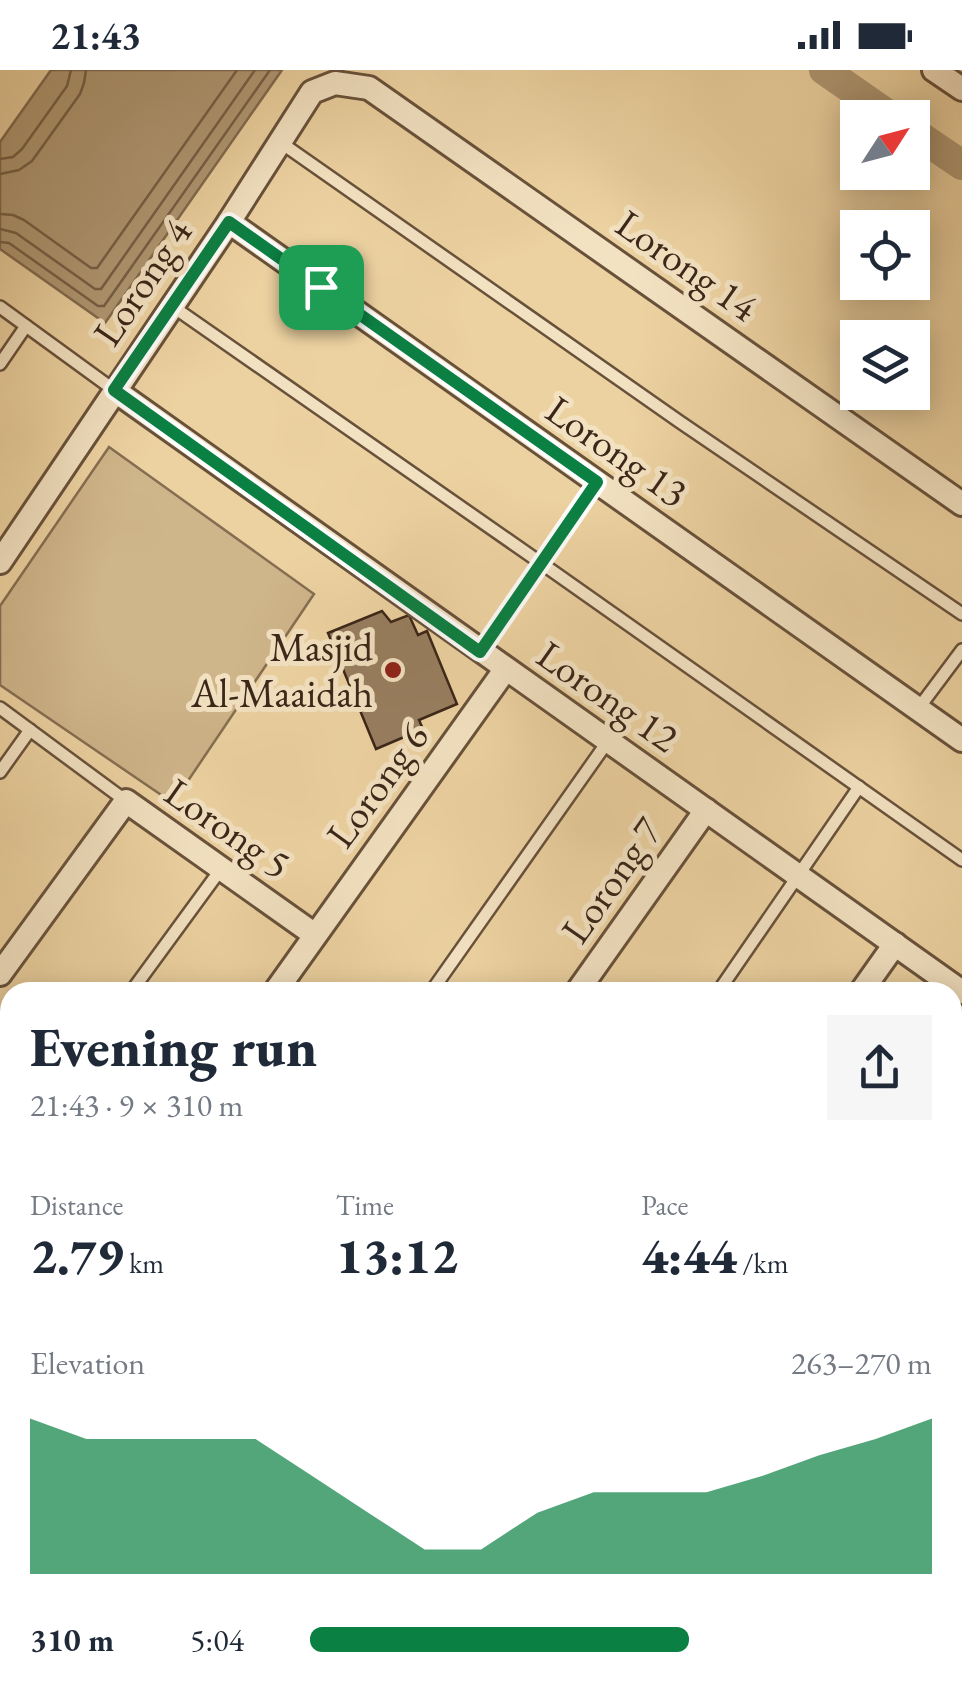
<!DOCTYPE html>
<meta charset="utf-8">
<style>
:root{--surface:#fff;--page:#f6f6f7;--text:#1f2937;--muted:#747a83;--accent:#0b8043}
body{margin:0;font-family:"EB Garamond",serif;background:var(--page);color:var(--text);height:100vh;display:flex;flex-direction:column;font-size:38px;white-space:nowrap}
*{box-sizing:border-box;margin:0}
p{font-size:32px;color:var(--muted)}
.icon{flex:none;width:55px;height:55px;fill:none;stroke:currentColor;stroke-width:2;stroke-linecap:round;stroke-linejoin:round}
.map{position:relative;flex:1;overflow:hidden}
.details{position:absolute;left:0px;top:912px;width:962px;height:718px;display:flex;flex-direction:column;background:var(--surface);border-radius:30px 30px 0 0;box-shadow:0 5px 25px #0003}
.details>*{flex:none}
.needle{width:65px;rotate:54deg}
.fabs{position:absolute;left:840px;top:30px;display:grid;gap:20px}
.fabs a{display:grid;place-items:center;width:90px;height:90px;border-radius:0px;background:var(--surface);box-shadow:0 5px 25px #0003;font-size:50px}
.pin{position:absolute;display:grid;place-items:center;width:85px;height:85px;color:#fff;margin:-42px;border-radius:20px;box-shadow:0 5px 15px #0006}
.round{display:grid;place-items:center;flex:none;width:105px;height:105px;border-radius:0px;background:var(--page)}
.overview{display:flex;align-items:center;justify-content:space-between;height:170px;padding:0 30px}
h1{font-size:55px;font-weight:800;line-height:75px}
.metrics{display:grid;grid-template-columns:repeat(3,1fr);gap:15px;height:170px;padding:10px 30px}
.metrics div{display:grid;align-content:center}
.metrics b{font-size:50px;font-weight:800}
.metrics small{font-size:28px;font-weight:400}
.metrics p{font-size:28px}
.chart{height:280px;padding:20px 30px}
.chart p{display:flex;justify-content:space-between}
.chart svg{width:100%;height:180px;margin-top:10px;fill:var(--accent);opacity:.7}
ul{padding:0 30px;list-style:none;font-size:32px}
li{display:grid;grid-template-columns:160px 120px 1fr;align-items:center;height:75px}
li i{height:25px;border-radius:12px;background:var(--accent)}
.status{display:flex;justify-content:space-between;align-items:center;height:70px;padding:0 50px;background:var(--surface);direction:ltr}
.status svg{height:28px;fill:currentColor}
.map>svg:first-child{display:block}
.green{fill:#cfb58a;stroke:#856e52;stroke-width:2.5}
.water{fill:#b09873;stroke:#816a4f;stroke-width:2.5}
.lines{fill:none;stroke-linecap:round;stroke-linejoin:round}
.shore{stroke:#765f46;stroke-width:2.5}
.canal{stroke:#b09873;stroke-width:30}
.building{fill:#987f60;stroke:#3b2619;stroke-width:2.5}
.lane-casing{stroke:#68513b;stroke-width:16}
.street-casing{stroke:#68513b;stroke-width:28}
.lane{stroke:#f3e2c2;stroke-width:11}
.street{stroke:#f3e2c2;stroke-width:22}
.route-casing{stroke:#fff;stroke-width:20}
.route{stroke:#0b8043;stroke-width:12}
.poi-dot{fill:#8f2418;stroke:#f3e2c2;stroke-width:4}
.labels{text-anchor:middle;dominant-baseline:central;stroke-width:10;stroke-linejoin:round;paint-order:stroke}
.street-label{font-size:40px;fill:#3b2619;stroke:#f3e2c2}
.poi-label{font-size:40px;fill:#3b2619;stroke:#f3e2c2;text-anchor:end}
</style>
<div class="status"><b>21:43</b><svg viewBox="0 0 49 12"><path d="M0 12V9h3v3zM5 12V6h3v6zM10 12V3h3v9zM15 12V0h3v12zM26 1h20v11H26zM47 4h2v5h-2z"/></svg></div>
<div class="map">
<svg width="962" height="1628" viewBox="0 0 962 1628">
<rect width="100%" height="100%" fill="#edd2a1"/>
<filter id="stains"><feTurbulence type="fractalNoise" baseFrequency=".002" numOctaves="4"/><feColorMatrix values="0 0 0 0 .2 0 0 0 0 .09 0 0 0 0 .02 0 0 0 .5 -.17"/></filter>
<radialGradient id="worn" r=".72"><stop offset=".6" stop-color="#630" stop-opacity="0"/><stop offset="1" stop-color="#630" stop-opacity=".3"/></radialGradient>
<!-- green -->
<g class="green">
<polygon points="109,377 314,524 173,733 0,615 0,536"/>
<polygon points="10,1320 10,1423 0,1417 0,1334"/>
</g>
<!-- water -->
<polygon class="water" points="51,0 282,0 105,253 0,179 0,72"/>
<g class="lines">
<!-- shore -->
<g class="shore">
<polyline points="0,89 13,87 22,79 67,16 71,0"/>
<polyline points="0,104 19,100 32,91 80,24 84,13 86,0"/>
<polyline points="0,144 13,145 24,150 91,198 97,198 237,0"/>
<polyline points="0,159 16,163 95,219 101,219 255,0"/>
<polyline points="0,172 9,173 98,236 104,236 270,0"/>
</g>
<!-- canal -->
<g class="canal">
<polyline points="824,0 893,48"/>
<polyline points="912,61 962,95"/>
</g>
</g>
<!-- building -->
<polygon class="building" points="382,541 391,552 409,545 418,565 427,561 457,634 419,650 423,659 376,679 328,563"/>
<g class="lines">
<defs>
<g id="lane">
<polyline points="280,72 680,352 962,544"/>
<polyline points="172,236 541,493 962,790"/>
<polyline points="0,237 114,320"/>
<polyline points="0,294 26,256"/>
<polyline points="481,582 597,412"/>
<polyline points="0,638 126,731"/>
<polyline points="918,639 962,580"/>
<polyline points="0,702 30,660"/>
<polyline points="131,922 221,799"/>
<polyline points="431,922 608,671"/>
<polyline points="718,922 859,717"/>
<polyline points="952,1007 962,993"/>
<polyline points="457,1620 469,1628"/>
</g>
<g id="street">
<polyline points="934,0 962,19"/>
<polyline points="229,152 962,670"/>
<polyline points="114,320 962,922"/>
<polyline points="0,492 229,152 312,22 335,13 369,18 962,434"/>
<polyline points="0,904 126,731 315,865"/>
<polyline points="275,922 505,600"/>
<polyline points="577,922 706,740"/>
<polyline points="861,922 895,874"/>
<polyline points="0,1087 10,1094"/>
<polyline points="0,1157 10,1164"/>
<polyline points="952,1238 962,1225"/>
<polyline points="0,1311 10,1297"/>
<polyline points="0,1448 10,1455"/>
<polyline points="0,1523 10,1530"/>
<polyline points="141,1620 152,1628"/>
<polyline points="254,1620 266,1628"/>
<polyline points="661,1620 673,1628"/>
<polyline points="785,1620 797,1628"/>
</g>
</defs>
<!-- lane casing -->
<use href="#lane" class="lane-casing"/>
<!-- street casing -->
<use href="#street" class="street-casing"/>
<!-- lane -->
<use href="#lane" class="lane"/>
<!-- street -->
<use href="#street" class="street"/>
</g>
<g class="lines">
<defs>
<polygon id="route" points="229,152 597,412 480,582 114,320"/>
</defs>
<!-- route casing -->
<use href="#route" class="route-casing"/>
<!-- route -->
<use href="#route" class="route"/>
</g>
<!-- markers -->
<circle class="poi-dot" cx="393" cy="600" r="10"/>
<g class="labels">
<!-- street labels -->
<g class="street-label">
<text transform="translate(687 195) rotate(35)">Lorong 14</text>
<text transform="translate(142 212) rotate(-56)">Lorong 4</text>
<text transform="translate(617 381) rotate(35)">Lorong 13</text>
<text transform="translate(608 626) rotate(35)">Lorong 12</text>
<text transform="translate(377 715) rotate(-54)">Lorong 6</text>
<text transform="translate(228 758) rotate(35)">Lorong 5</text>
<text transform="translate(611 810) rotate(-55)">Lorong 7</text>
</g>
<!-- poi labels -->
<g class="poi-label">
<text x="373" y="577">Masjid<tspan x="373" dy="46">Al-Maaidah</tspan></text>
</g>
</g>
<rect width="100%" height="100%" filter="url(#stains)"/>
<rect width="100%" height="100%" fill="url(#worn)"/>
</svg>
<div class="fabs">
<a><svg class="needle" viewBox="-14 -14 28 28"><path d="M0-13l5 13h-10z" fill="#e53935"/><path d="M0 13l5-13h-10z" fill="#747a83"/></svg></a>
<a><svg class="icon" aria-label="locate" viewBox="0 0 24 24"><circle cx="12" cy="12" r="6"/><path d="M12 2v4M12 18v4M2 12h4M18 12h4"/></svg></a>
<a><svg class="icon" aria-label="layers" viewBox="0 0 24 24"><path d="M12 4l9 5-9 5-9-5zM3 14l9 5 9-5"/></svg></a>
</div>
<div class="pin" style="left:321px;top:217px;background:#1e9e55"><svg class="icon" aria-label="arrive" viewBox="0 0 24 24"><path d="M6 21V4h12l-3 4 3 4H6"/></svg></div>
<section class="details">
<div class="overview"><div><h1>Evening run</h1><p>21:43 · 9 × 310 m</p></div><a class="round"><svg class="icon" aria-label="share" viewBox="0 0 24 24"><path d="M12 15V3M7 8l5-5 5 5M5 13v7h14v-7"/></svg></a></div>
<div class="metrics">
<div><p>Distance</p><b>2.79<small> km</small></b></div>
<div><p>Time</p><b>13:12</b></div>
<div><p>Pace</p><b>4:44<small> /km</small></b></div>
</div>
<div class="chart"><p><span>Elevation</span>263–270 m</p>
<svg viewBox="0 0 160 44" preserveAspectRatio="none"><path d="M0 44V6L10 11L20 11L30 11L40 11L50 20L60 29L70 38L80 38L90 29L100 24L110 24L120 24L130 20L140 15L150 11L160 6V44z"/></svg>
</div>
<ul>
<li><b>310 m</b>5:04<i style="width:61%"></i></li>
</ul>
</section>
</div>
